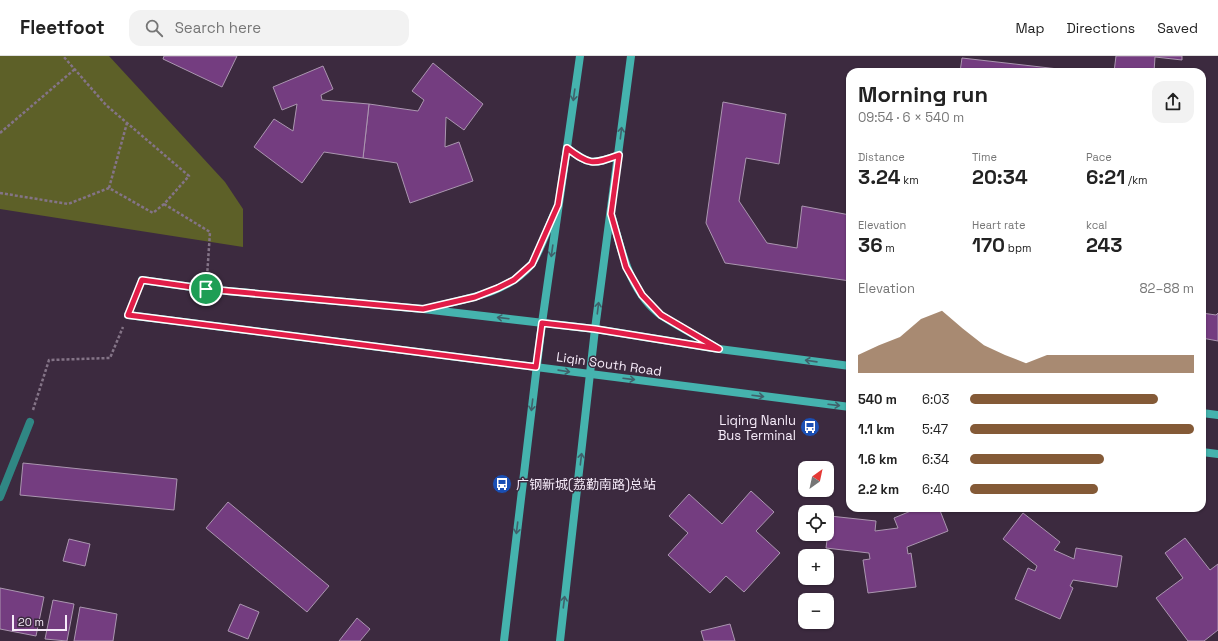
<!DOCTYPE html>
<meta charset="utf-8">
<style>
:root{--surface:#fff;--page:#f2f2f2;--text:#222;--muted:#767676;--line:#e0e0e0;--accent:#845a37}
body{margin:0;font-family:"Space Grotesk","Noto Sans SC",sans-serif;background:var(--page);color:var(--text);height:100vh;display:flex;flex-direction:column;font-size:15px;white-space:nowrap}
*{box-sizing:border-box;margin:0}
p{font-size:13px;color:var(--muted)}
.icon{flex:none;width:22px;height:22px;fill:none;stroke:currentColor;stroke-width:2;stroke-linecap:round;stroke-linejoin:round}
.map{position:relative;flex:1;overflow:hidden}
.panel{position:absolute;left:846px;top:12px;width:360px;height:444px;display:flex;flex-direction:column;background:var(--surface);border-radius:12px;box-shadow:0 1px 3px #0004}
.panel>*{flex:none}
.needle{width:26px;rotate:33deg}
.buttons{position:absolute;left:798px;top:405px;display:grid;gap:8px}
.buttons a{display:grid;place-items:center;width:36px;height:36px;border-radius:8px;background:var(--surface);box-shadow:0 1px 3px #0004;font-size:20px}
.scale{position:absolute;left:12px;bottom:10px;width:55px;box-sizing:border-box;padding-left:4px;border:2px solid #f6ebf9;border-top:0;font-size:11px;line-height:14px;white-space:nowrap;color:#f6ebf9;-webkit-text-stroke:3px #3c2a3f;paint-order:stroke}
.pin{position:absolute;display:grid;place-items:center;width:34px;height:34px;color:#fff;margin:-17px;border:2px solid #fff;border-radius:50%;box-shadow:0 1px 4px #0007}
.round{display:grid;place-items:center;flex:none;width:42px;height:42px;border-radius:12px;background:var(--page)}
.headline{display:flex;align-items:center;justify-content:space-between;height:68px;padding:0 12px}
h1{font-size:22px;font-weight:600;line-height:30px}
.stats{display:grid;grid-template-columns:repeat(3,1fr);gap:6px;height:68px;padding:4px 12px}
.stats div{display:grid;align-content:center}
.stats b{font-size:20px;font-weight:600}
.stats small{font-size:11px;font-weight:400}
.stats p{font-size:11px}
.chart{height:112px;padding:8px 12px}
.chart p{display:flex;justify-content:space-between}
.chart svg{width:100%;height:72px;margin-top:4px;fill:var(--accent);opacity:.7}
ul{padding:0 12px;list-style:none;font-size:13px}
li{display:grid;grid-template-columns:64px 48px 1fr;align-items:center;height:30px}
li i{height:10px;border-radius:5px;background:var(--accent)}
header{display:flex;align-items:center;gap:24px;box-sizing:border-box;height:56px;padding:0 20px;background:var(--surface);border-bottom:1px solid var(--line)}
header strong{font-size:19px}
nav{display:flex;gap:22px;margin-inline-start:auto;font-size:14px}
.search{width:280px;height:36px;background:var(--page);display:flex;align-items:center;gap:10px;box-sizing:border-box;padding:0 14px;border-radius:12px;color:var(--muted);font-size:15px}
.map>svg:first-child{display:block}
.green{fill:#5d6028}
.building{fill:#743d80;stroke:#ab96b0}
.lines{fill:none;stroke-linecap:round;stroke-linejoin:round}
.path{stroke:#847487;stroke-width:2.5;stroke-dasharray:3 2;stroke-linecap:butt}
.street{stroke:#308784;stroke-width:8}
.secondary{stroke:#45b3ae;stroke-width:8}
.oneway{stroke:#40616b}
.route-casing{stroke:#fff;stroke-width:8}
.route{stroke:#e11d48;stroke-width:5}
.labels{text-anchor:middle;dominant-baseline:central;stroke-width:3;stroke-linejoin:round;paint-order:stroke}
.street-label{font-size:13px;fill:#f6ebf9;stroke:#3c2a3f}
.poi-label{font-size:13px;fill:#f6ebf9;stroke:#3c2a3f;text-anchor:end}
</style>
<header>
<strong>Fleetfoot</strong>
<div class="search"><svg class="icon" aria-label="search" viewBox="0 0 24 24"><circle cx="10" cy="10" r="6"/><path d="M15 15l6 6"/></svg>Search here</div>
<nav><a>Map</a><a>Directions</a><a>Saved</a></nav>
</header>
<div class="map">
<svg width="1218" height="585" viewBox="0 0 1218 585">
<rect width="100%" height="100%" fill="#3c2a3f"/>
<!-- green -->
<polygon class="green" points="0,0 109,0 225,126 243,153 243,191 0,153"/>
<!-- building -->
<g class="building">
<polygon points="164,0 237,0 222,31 163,3"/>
<polygon points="1116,0 1182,0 1182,4 1155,1 1154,16 1114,16"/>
<polygon points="962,2 1067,14 1066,16 960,16"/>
<polygon points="433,7 483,48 464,74 446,61 445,91 459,86 473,125 410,147 397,107 363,102 369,48 418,55 424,44 412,35"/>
<polygon points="323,10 333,33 321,39 322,44 369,48 363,102 324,96 302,127 254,91 274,63 293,75 297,48 282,54 273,31"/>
<polygon points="723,46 786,58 779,108 746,102 739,145 767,187 797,192 802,150 850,159 850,225 725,207 706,167"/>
<polygon points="1202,257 1216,259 1218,257 1218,285 1202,282"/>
<polygon points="23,407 177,423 174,454 20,439"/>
<polygon points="751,435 774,456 756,475 780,497 744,536 726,520 710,537 668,499 688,477 669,460 689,438 722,468"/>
<polygon points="228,446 329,530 307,556 206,472"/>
<polygon points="918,452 939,452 948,475 907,491 908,498 911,497 916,531 868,537 863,504 870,503 869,497 826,492 830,460 876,465 875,475 898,472 894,462"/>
<polygon points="1023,457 1060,486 1054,494 1074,503 1076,492 1122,500 1117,531 1073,524 1070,530 1073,532 1060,563 1015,543 1028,512 1035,515 1037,510 1003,483"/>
<polygon points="1185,482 1210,514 1218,508 1218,574 1204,585 1188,585 1156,542 1183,522 1165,497"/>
<polygon points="69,483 90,488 85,510 63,505"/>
<polygon points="0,532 44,541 36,580 0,573"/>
<polygon points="53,544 74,548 67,585 45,583"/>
<polygon points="240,548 259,556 248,583 228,575"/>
<polygon points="80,551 117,558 113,585 74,585"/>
<polygon points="357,562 370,573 360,585 339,585"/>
<polygon points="730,568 735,585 704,585 701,575"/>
</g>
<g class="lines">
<!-- path -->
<g class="path">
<polyline points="0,77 75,13"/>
<polyline points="109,132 127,67"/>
<polyline points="0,137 68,148 109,132 153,157 164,148 189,120 106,49 63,0"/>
<polyline points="164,148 210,176 207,221"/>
<polyline points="133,246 137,236"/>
<polyline points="33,354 49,304 110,302 123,271"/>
</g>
<!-- street -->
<polyline class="street" points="0,441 30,366"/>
<!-- secondary -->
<g class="secondary">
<path d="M567 92C590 109 592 109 619 99"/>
<path d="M612 161C622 196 630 237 662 260 679 271 697 280 715 291"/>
<polyline points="142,224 206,233 423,253 595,273 719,293 850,310"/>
<path d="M429 252C463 243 507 238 531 209 539 198 548 172 554 158"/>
<polyline points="128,259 850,351"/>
<polyline points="1202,357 1218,359"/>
<polyline points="1202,396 1218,398"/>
<polyline points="504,585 542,267 580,0"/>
<polyline points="560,585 595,273 631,0"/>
</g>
</g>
<!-- one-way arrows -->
<defs><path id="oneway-shaft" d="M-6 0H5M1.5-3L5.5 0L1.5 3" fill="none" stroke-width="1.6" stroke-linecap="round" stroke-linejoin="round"/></defs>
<g class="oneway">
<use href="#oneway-shaft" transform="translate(574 39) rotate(98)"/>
<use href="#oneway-shaft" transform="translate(621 77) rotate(-83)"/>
<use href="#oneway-shaft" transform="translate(552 195) rotate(98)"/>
<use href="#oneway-shaft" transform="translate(598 252) rotate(-83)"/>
<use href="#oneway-shaft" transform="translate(503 262) rotate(-173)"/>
<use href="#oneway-shaft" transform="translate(811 305) rotate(-172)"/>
<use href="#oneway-shaft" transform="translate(564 315) rotate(8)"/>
<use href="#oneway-shaft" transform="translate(629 323) rotate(7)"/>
<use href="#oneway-shaft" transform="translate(758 340) rotate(7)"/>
<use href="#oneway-shaft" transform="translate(532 349) rotate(97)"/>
<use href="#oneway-shaft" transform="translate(834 349) rotate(7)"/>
<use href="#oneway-shaft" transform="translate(581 403) rotate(-83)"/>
<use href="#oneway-shaft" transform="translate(517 472) rotate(97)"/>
<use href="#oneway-shaft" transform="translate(564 546) rotate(-83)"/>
</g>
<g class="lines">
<defs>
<path id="route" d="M567 92C589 109 592 109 619 99L611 158 626 211 642 239 661 259 719 293 595 273 542 267 536 311 128 259 142 224 206 233 423 253 475 241 498 232 514 224 532 208 558 149Z"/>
</defs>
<!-- route casing -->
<use href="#route" class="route-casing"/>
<!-- route -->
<use href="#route" class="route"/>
</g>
<!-- icons -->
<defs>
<symbol id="bus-disc" viewBox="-11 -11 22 22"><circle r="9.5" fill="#1a4fb4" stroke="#3c2a3f"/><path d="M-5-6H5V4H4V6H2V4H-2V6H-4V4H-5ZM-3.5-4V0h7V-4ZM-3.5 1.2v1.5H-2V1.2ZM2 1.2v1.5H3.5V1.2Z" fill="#fff"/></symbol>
</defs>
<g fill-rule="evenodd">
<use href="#bus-disc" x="799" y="360" width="22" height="22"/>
<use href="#bus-disc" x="491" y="417" width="22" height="22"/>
</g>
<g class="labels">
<!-- street labels -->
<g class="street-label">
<text transform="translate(609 308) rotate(8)">Liqin South Road</text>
</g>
<!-- poi labels -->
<g class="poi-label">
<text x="796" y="364">Liqing Nanlu<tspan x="796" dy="15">Bus Terminal</tspan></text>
<text x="516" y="428" text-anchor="start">广钢新城(荔勤南路)总站</text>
</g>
</g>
</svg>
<div class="buttons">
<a><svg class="needle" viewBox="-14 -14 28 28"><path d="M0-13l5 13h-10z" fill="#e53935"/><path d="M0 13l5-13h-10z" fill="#767676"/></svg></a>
<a><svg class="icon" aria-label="locate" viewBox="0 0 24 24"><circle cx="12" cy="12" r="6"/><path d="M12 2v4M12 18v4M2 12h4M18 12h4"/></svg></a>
<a>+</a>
<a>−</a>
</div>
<div class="scale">20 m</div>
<div class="pin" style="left:206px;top:233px;background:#1e9e55"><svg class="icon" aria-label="arrive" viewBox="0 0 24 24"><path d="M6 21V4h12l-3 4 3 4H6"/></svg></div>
<section class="panel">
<div class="headline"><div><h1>Morning run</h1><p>09:54 · 6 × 540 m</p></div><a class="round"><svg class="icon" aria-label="share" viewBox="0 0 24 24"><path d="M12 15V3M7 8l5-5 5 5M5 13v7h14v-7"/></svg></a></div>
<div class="stats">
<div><p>Distance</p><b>3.24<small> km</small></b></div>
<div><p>Time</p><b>20:34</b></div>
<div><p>Pace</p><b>6:21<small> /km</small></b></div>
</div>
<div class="stats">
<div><p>Elevation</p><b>36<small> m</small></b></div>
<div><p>Heart rate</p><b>170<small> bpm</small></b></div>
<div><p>kcal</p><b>243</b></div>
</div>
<div class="chart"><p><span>Elevation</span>82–88 m</p>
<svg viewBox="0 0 160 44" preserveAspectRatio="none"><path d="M0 44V33L10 27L20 22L30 11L40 6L50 17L60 27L70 33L80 38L90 33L100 33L110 33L120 33L130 33L140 33L150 33L160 33V44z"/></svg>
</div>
<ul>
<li><b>540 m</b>6:03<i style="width:84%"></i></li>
<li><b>1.1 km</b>5:47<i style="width:100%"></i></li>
<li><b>1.6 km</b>6:34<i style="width:60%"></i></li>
<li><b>2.2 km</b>6:40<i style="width:57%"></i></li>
</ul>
</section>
</div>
